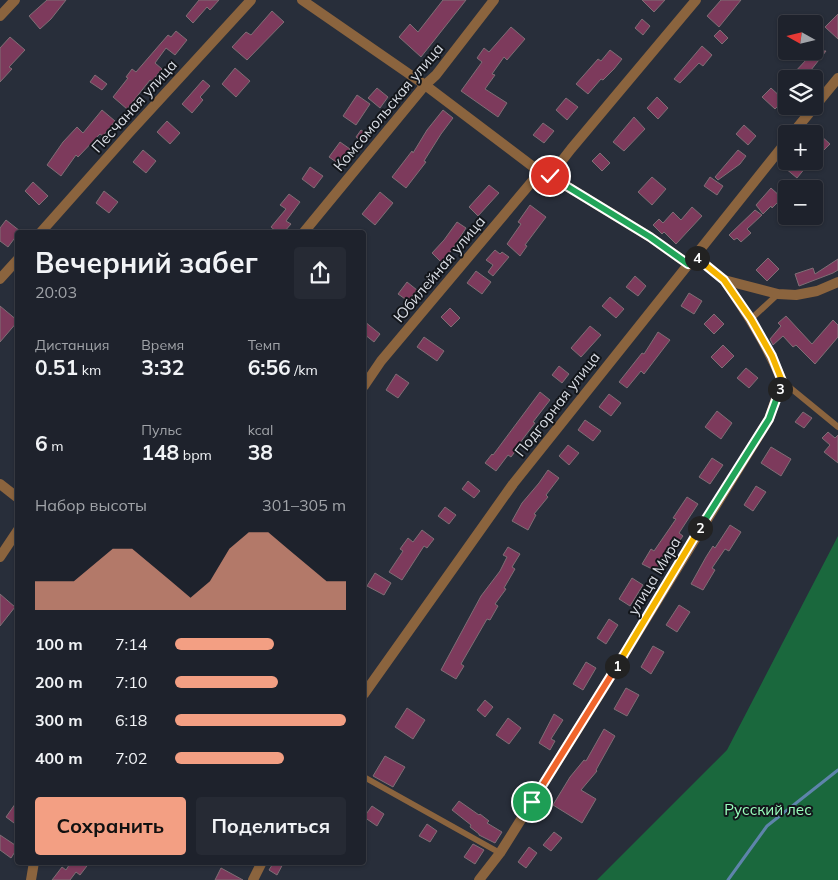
<!DOCTYPE html>
<html lang="ru">
<meta charset="utf-8">
<style>
:root{--surface:#1e222c;--page:#262a34;--text:#f1f3f6;--muted:#a1a4a9;--line:#3c3f48;--accent:#f39f83}
body{margin:0;font-family:Mulish,sans-serif;background:var(--page);color:var(--text);height:100vh;display:flex;flex-direction:column;font-size:19px;white-space:nowrap}
*{box-sizing:border-box;margin:0}
p{font-size:16px;color:var(--muted)}
.icon{flex:none;width:28px;height:28px;fill:none;stroke:currentColor;stroke-width:2;stroke-linecap:round;stroke-linejoin:round}
.map{position:relative;flex:1;overflow:hidden}
.details{position:absolute;left:15px;top:230px;width:351px;height:635px;display:flex;flex-direction:column;background:var(--surface);border-radius:5px;box-shadow:0 1px 4px #0004,0 0 0 1px var(--line)}
.details>*{flex:none}
.needle{width:32px;rotate:278deg}
.tools{position:absolute;left:778px;top:15px;display:grid;gap:10px}
.tools a{display:grid;place-items:center;width:45px;height:45px;border-radius:5px;background:var(--surface);box-shadow:0 1px 4px #0004,0 0 0 1px var(--line);font-size:25px}
.pin{position:absolute;display:grid;place-items:center;width:42px;height:42px;color:#fff;margin:-21px;border:2px solid #fff;border-radius:50%;box-shadow:0 1px 5px #0007}
.km{position:absolute;width:25px;height:25px;margin:-12px;border-radius:50%;background:#222;color:#fff;font-size:14px;line-height:25px;text-align:center}
.round{display:grid;place-items:center;flex:none;width:52px;height:52px;border-radius:5px;background:var(--page)}
.headline{display:flex;align-items:center;justify-content:space-between;height:85px;padding:0 20px}
h1{font-size:28px;font-weight:700;line-height:38px}
.stats{display:grid;grid-template-columns:repeat(3,1fr);gap:8px;height:85px;padding:5px 20px}
.stats div{display:grid;align-content:center}
.stats b{font-size:21px;font-weight:700}
.stats small{font-size:14px;font-weight:400}
.stats p{font-size:14px}
.chart{height:140px;padding:10px 20px}
.chart p{display:flex;justify-content:space-between}
.chart svg{width:100%;height:90px;margin-top:5px;fill:var(--accent);opacity:.7}
.primary-button{display:flex;gap:10px;margin-top:auto;padding:10px 20px}
.primary-button a{flex:1;height:58px;border-radius:5px;background:var(--accent);color:#111;font-size:20px;font-weight:700;line-height:58px;text-align:center}
.primary-button a+a{background:var(--page);color:var(--text)}
ul{padding:0 20px;list-style:none;font-size:16px}
li{display:grid;grid-template-columns:80px 60px 1fr;align-items:center;height:38px}
li i{height:12px;border-radius:6px;background:var(--accent)}
.map>svg:first-child{display:block}
.forest{fill:#1a683d}
.lines{fill:none;stroke-linecap:round;stroke-linejoin:round}
.stream{stroke:#5e84ab;stroke-width:3}
.building{fill:#7d3a5c;stroke:#7f6e75}
.lane{stroke:#8b643e;stroke-width:6}
.street{stroke:#8b643e;stroke-width:10}
.split-1-casing{stroke:#fff;stroke-width:10}
.split-2-casing{stroke:#fff;stroke-width:10}
.split-3-casing{stroke:#fff;stroke-width:10}
.split-4-casing{stroke:#fff;stroke-width:10}
.split-5-casing{stroke:#fff;stroke-width:10}
.split-1{stroke:#f0652b;stroke-width:6}
.split-2{stroke:#f5b400;stroke-width:6}
.split-3{stroke:#22a559;stroke-width:6}
.split-4{stroke:#f5b400;stroke-width:6}
.split-5{stroke:#22a559;stroke-width:6}
.labels{text-anchor:middle;dominant-baseline:central;stroke-width:4;stroke-linejoin:round;paint-order:stroke}
.street-label{font-size:15px;fill:#d8dce4;stroke:#13161b}
.park-label{font-size:15px;fill:#9affbd;stroke:#13161b}
</style>
<div class="map">
<svg width="838" height="880" viewBox="0 0 838 880">
<rect width="100%" height="100%" fill="#282e3a"/>
<!-- forest -->
<polygon class="forest" points="838,536 838,880 597,880 727,750"/>
<g class="lines">
<!-- stream -->
<polyline class="stream" points="728,880 767,826 838,770"/>
</g>
<!-- building -->
<g class="building">
<polygon points="47,0 66,0 51,19 40,29 29,16"/>
<polygon points="199,0 219,0 210,10 207,7 193,23 186,16"/>
<polygon points="443,0 466,0 421,57 399,37 410,24 418,32"/>
<polygon points="642,0 665,0 654,12"/>
<polygon points="721,0 741,0 719,27 707,16"/>
<polygon points="272,11 284,22 247,60 232,47 246,32 251,35"/>
<polygon points="838,14 838,39 825,27"/>
<polygon points="642,19 650,26 643,35 635,28"/>
<polygon points="511,27 525,39 507,60 504,57 492,74 495,75 485,89 507,103 498,117 461,91 482,62 477,58 484,48 489,52"/>
<polygon points="720,30 728,38 722,44 714,36"/>
<polygon points="176,31 187,40 175,55 166,48 155,63 162,69 152,81 150,80 127,109 113,97 128,78 126,77 132,69 136,72 168,35 171,37"/>
<polygon points="10,37 25,50 9,67 12,69 0,82 0,48"/>
<polygon points="814,45 822,51 826,51 811,70 813,71 806,79 798,79 793,74 807,59 803,57 807,51 814,51"/>
<polygon points="702,46 712,55 703,66 699,63 680,83 674,79"/>
<polygon points="610,50 622,59 614,69 603,80 601,79 588,94 576,84 598,59 601,61"/>
<polygon points="235,68 250,81 236,97 222,84"/>
<polygon points="95,75 107,84 102,90 90,82"/>
<polygon points="203,80 210,86 200,97 203,100 192,113 182,104"/>
<polygon points="377,88 388,97 380,108 368,98"/>
<polygon points="771,88 784,100 775,109 762,97"/>
<polygon points="357,95 370,104 356,125 343,116"/>
<polygon points="657,97 668,108 658,119 647,108"/>
<polygon points="566,98 578,107 567,120 556,110"/>
<polygon points="102,110 115,121 103,136 100,134 78,157 76,155 61,176 47,165 63,142 77,127 83,133"/>
<polygon points="443,110 453,118 441,134 424,161 426,162 406,188 392,177 412,151 413,153 427,130"/>
<polygon points="634,117 645,129 624,151 613,142"/>
<polygon points="167,121 180,133 170,144 157,132"/>
<polygon points="543,123 554,131 544,143 533,135"/>
<polygon points="744,125 756,136 748,145 736,134"/>
<polygon points="361,130 370,136 364,143 356,137"/>
<polygon points="820,135 830,144 822,152 814,144"/>
<polygon points="340,142 350,149 339,164 329,157"/>
<polygon points="143,150 156,161 146,173 133,162"/>
<polygon points="738,150 746,156 740,164 718,180 715,177"/>
<polygon points="600,153 610,163 602,171 592,161"/>
<polygon points="791,161 799,161 806,167 797,178 785,168"/>
<polygon points="310,167 323,176 314,188 302,179"/>
<polygon points="652,177 666,189 652,205 638,192"/>
<polygon points="710,177 723,186 717,195 704,186"/>
<polygon points="33,182 48,196 39,205 25,191"/>
<polygon points="489,185 499,193 478,216 469,207"/>
<polygon points="771,188 782,198 772,208 771,206 763,214 756,205"/>
<polygon points="104,191 118,202 109,213 96,203"/>
<polygon points="380,192 393,203 375,225 362,214"/>
<polygon points="289,194 300,202 286,221 291,224 284,232 277,232 271,227 286,209 280,205"/>
<polygon points="530,205 546,217 525,245 527,246 520,256 507,244 521,224 518,222"/>
<polygon points="692,207 702,216 676,244 664,232 662,234 653,225 659,219 663,223 673,212 681,220"/>
<polygon points="755,210 762,215 747,229 751,233 741,242 737,238 734,240 729,235"/>
<polygon points="6,220 20,231 8,247 0,241 0,228"/>
<polygon points="457,222 466,228 452,250 441,262 432,253 444,240"/>
<polygon points="495,250 500,254 502,252 509,257 493,276 488,272 493,265 486,260"/>
<polygon points="768,258 779,269 767,281 756,270"/>
<polygon points="838,259 838,270 833,273 799,286 795,274 813,268 815,274"/>
<polygon points="476,271 491,282 482,294 467,283"/>
<polygon points="635,276 646,286 638,296 626,287"/>
<polygon points="407,282 417,290 408,301 398,294"/>
<polygon points="689,293 702,301 694,314 681,306"/>
<polygon points="610,297 624,309 616,318 602,306"/>
<polygon points="0,306 18,321 0,342"/>
<polygon points="450,308 460,318 451,327 441,317"/>
<polygon points="714,314 724,324 714,334 704,324"/>
<polygon points="786,316 812,344 833,320 838,325 838,337 815,364 796,345 793,347 783,336 773,345 770,339 781,326 778,323"/>
<polygon points="364,321 380,334 374,342 364,334"/>
<polygon points="590,326 601,335 581,357 571,348"/>
<polygon points="658,332 670,340 644,374 641,371 627,388 619,382 642,353 644,354"/>
<polygon points="424,337 444,351 437,361 417,347"/>
<polygon points="723,345 734,356 722,368 711,357"/>
<polygon points="559,366 569,374 562,383 552,375"/>
<polygon points="746,368 758,378 749,388 737,378"/>
<polygon points="396,374 409,383 398,398 386,390"/>
<polygon points="540,392 550,400 533,422 535,423 516,448 517,449 511,457 508,455 496,471 485,463 492,454 493,455"/>
<polygon points="609,394 621,403 611,416 599,407"/>
<polygon points="717,411 732,423 721,439 705,427"/>
<polygon points="803,412 812,418 804,428 795,422"/>
<polygon points="585,420 601,431 593,441 578,430"/>
<polygon points="828,432 835,438 838,435 838,463 824,452 830,445 822,438"/>
<polygon points="568,445 579,453 569,465 559,456"/>
<polygon points="771,447 791,459 781,476 761,463"/>
<polygon points="712,458 723,465 710,484 699,477"/>
<polygon points="548,470 559,478 546,495 548,497 534,514 536,515 528,530 512,521 522,503 539,483"/>
<polygon points="468,481 480,491 474,498 462,489"/>
<polygon points="756,486 766,492 753,511 744,505"/>
<polygon points="687,497 698,504 679,533 683,536 677,544 674,541 656,571 642,564 651,549 654,551 676,519 673,518"/>
<polygon points="445,507 456,515 449,524 438,516"/>
<polygon points="730,525 741,532 729,551 725,549 712,568 715,570 703,590 691,584 706,557 713,546 715,548"/>
<polygon points="422,530 434,539 427,548 424,546 402,580 389,572 403,551 400,549 408,538 413,542"/>
<polygon points="508,547 520,554 512,567 515,569 504,588 506,589 495,604 498,606 490,620 487,619 461,664 464,666 456,679 441,670 481,596 500,571 507,557 503,555"/>
<polygon points="375,573 391,583 384,595 367,586"/>
<polygon points="632,578 643,585 630,606 619,599"/>
<polygon points="0,594 15,607 0,626"/>
<polygon points="679,605 690,612 677,632 666,625"/>
<polygon points="609,619 618,625 606,644 597,638"/>
<polygon points="653,646 664,652 651,674 641,667"/>
<polygon points="586,662 596,668 583,690 573,684"/>
<polygon points="626,688 639,695 627,716 614,709"/>
<polygon points="485,700 493,707 485,717 477,710"/>
<polygon points="407,708 425,720 413,739 395,727"/>
<polygon points="554,714 563,720 551,739 555,741 550,750 539,743"/>
<polygon points="508,718 521,728 509,744 496,735"/>
<polygon points="604,729 615,736 596,770 597,771 581,790 596,799 582,823 553,805 570,777 584,760 586,761"/>
<polygon points="385,756 405,767 393,787 373,776"/>
<polygon points="18,800 18,826 6,817"/>
<polygon points="459,801 479,815 480,814 489,821 487,823 502,832 495,843 479,835 479,834 470,827 471,825 452,810"/>
<polygon points="372,806 384,814 377,826 364,817"/>
<polygon points="427,824 437,831 430,842 419,836"/>
<polygon points="554,832 562,838 551,851 543,845"/>
<polygon points="0,835 18,847 11,858 0,850"/>
<polygon points="473,844 484,850 475,864 464,857"/>
<polygon points="529,847 537,853 526,868 518,862"/>
<polygon points="71,862 90,862 80,875 76,872 70,880 52,880 62,867 66,870"/>
<polygon points="274,862 284,862 277,875 269,870"/>
<polygon points="221,868 243,880 215,880"/>
</g>
<g class="lines">
<!-- lane -->
<g class="lane">
<polyline points="751,319 778,294"/>
<polyline points="782,381 838,427"/>
<polyline points="364,777 500,853"/>
</g>
<!-- street -->
<g class="street">
<polyline points="302,0 425,85 540,172 550,176 650,237 688,264"/>
<polyline points="0,16 15,0"/>
<polyline points="792,134 838,78"/>
<polyline points="550,176 571,149 696,0"/>
<polyline points="41,232 129,133 251,0"/>
<polyline points="304,232 425,85 436,75 494,0"/>
<polyline points="695,256 724,280 778,294 796,295 817,291 838,282"/>
<polyline points="0,279 18,259"/>
<polyline points="364,386 381,361 540,172"/>
<polyline points="0,484 18,498"/>
<polyline points="0,557 18,530"/>
<polyline points="364,694 513,484 786,142"/>
<polyline points="31,880 34,862"/>
<polyline points="253,880 262,862"/>
<path d="M479 880 500 853 596 700 769 419 782 381C767 344 746 312 724 280"/>
</g>
</g>
<g class="lines">
<defs>
<polyline id="split-1" points="532,802 617,666"/>
<polyline id="split-2" points="617,666 700,528"/>
<polyline id="split-3" points="700,528 769,419 780,389"/>
<polyline id="split-4" points="697,258 724,280 751,319 772,356 782,381 780,389"/>
<polyline id="split-5" points="550,176 650,237 688,264 695,256 697,258"/>
</defs>
<!-- split-1 casing -->
<use href="#split-1" class="split-1-casing"/>
<!-- split-2 casing -->
<use href="#split-2" class="split-2-casing"/>
<!-- split-3 casing -->
<use href="#split-3" class="split-3-casing"/>
<!-- split-4 casing -->
<use href="#split-4" class="split-4-casing"/>
<!-- split-5 casing -->
<use href="#split-5" class="split-5-casing"/>
<!-- split-1 -->
<use href="#split-1" class="split-1"/>
<!-- split-2 -->
<use href="#split-2" class="split-2"/>
<!-- split-3 -->
<use href="#split-3" class="split-3"/>
<!-- split-4 -->
<use href="#split-4" class="split-4"/>
<!-- split-5 -->
<use href="#split-5" class="split-5"/>
</g>
<g class="labels">
<!-- street labels -->
<g class="street-label">
<text transform="translate(134 106) rotate(-48)">Песчаная улица</text>
<text transform="translate(388 107) rotate(-50)">Комсомольская улица</text>
<text transform="translate(439 269) rotate(-50)">Юбилейная улица</text>
<text transform="translate(557 404) rotate(-52)">Подгорная улица</text>
<text transform="translate(654 576) rotate(-59)">улица Мира</text>
</g>
<!-- park labels -->
<g class="park-label">
<text x="768" y="809">Русский лес</text>
</g>
</g>
</svg>
<div class="tools">
<a><svg class="needle" viewBox="-14 -14 28 28"><path d="M0-13l5 13h-10z" fill="#e53935"/><path d="M0 13l5-13h-10z" fill="#a1a4a9"/></svg></a>
<a><svg class="icon" aria-label="layers" viewBox="0 0 24 24"><path d="M12 4l9 5-9 5-9-5zM3 14l9 5 9-5"/></svg></a>
<a>+</a>
<a>−</a>
</div>
<div class="pin" style="left:532px;top:802px;background:#1e9e55"><svg class="icon" aria-label="arrive" viewBox="0 0 24 24"><path d="M6 21V4h12l-3 4 3 4H6"/></svg></div>
<div class="pin" style="left:550px;top:176px;background:#d93025"><svg class="icon" aria-label="check" viewBox="0 0 24 24"><path d="M5 12l5 5 9-10"/></svg></div>
<b class="km" style="left:617px;top:666px">1</b>
<b class="km" style="left:700px;top:528px">2</b>
<b class="km" style="left:780px;top:389px">3</b>
<b class="km" style="left:697px;top:258px">4</b>
<section class="details">
<div class="headline"><div><h1>Вечерний забег</h1><p>20:03</p></div><a class="round"><svg class="icon" aria-label="share" viewBox="0 0 24 24"><path d="M12 15V3M7 8l5-5 5 5M5 13v7h14v-7"/></svg></a></div>
<div class="stats">
<div><p>Дистанция</p><b>0.51<small> km</small></b></div>
<div><p>Время</p><b>3:32</b></div>
<div><p>Темп</p><b>6:56<small> /km</small></b></div>
</div>
<div class="stats">
<div><b>6<small> m</small></b></div>
<div><p>Пульс</p><b>148<small> bpm</small></b></div>
<div><p>kcal</p><b>38</b></div>
</div>
<div class="chart"><p><span>Набор высоты</span>301–305 m</p>
<svg viewBox="0 0 160 44" preserveAspectRatio="none"><path d="M0 44V30L10 30L20 30L30 22L40 14L50 14L60 22L70 30L80 38L90 30L100 14L110 6L120 6L130 14L140 22L150 30L160 30V44z"/></svg>
</div>
<ul>
<li><b>100 m</b>7:14<i style="width:58%"></i></li>
<li><b>200 m</b>7:10<i style="width:60%"></i></li>
<li><b>300 m</b>6:18<i style="width:100%"></i></li>
<li><b>400 m</b>7:02<i style="width:64%"></i></li>
</ul>
<div class="primary-button"><a>Сохранить</a><a>Поделиться</a></div>
</section>
</div>
